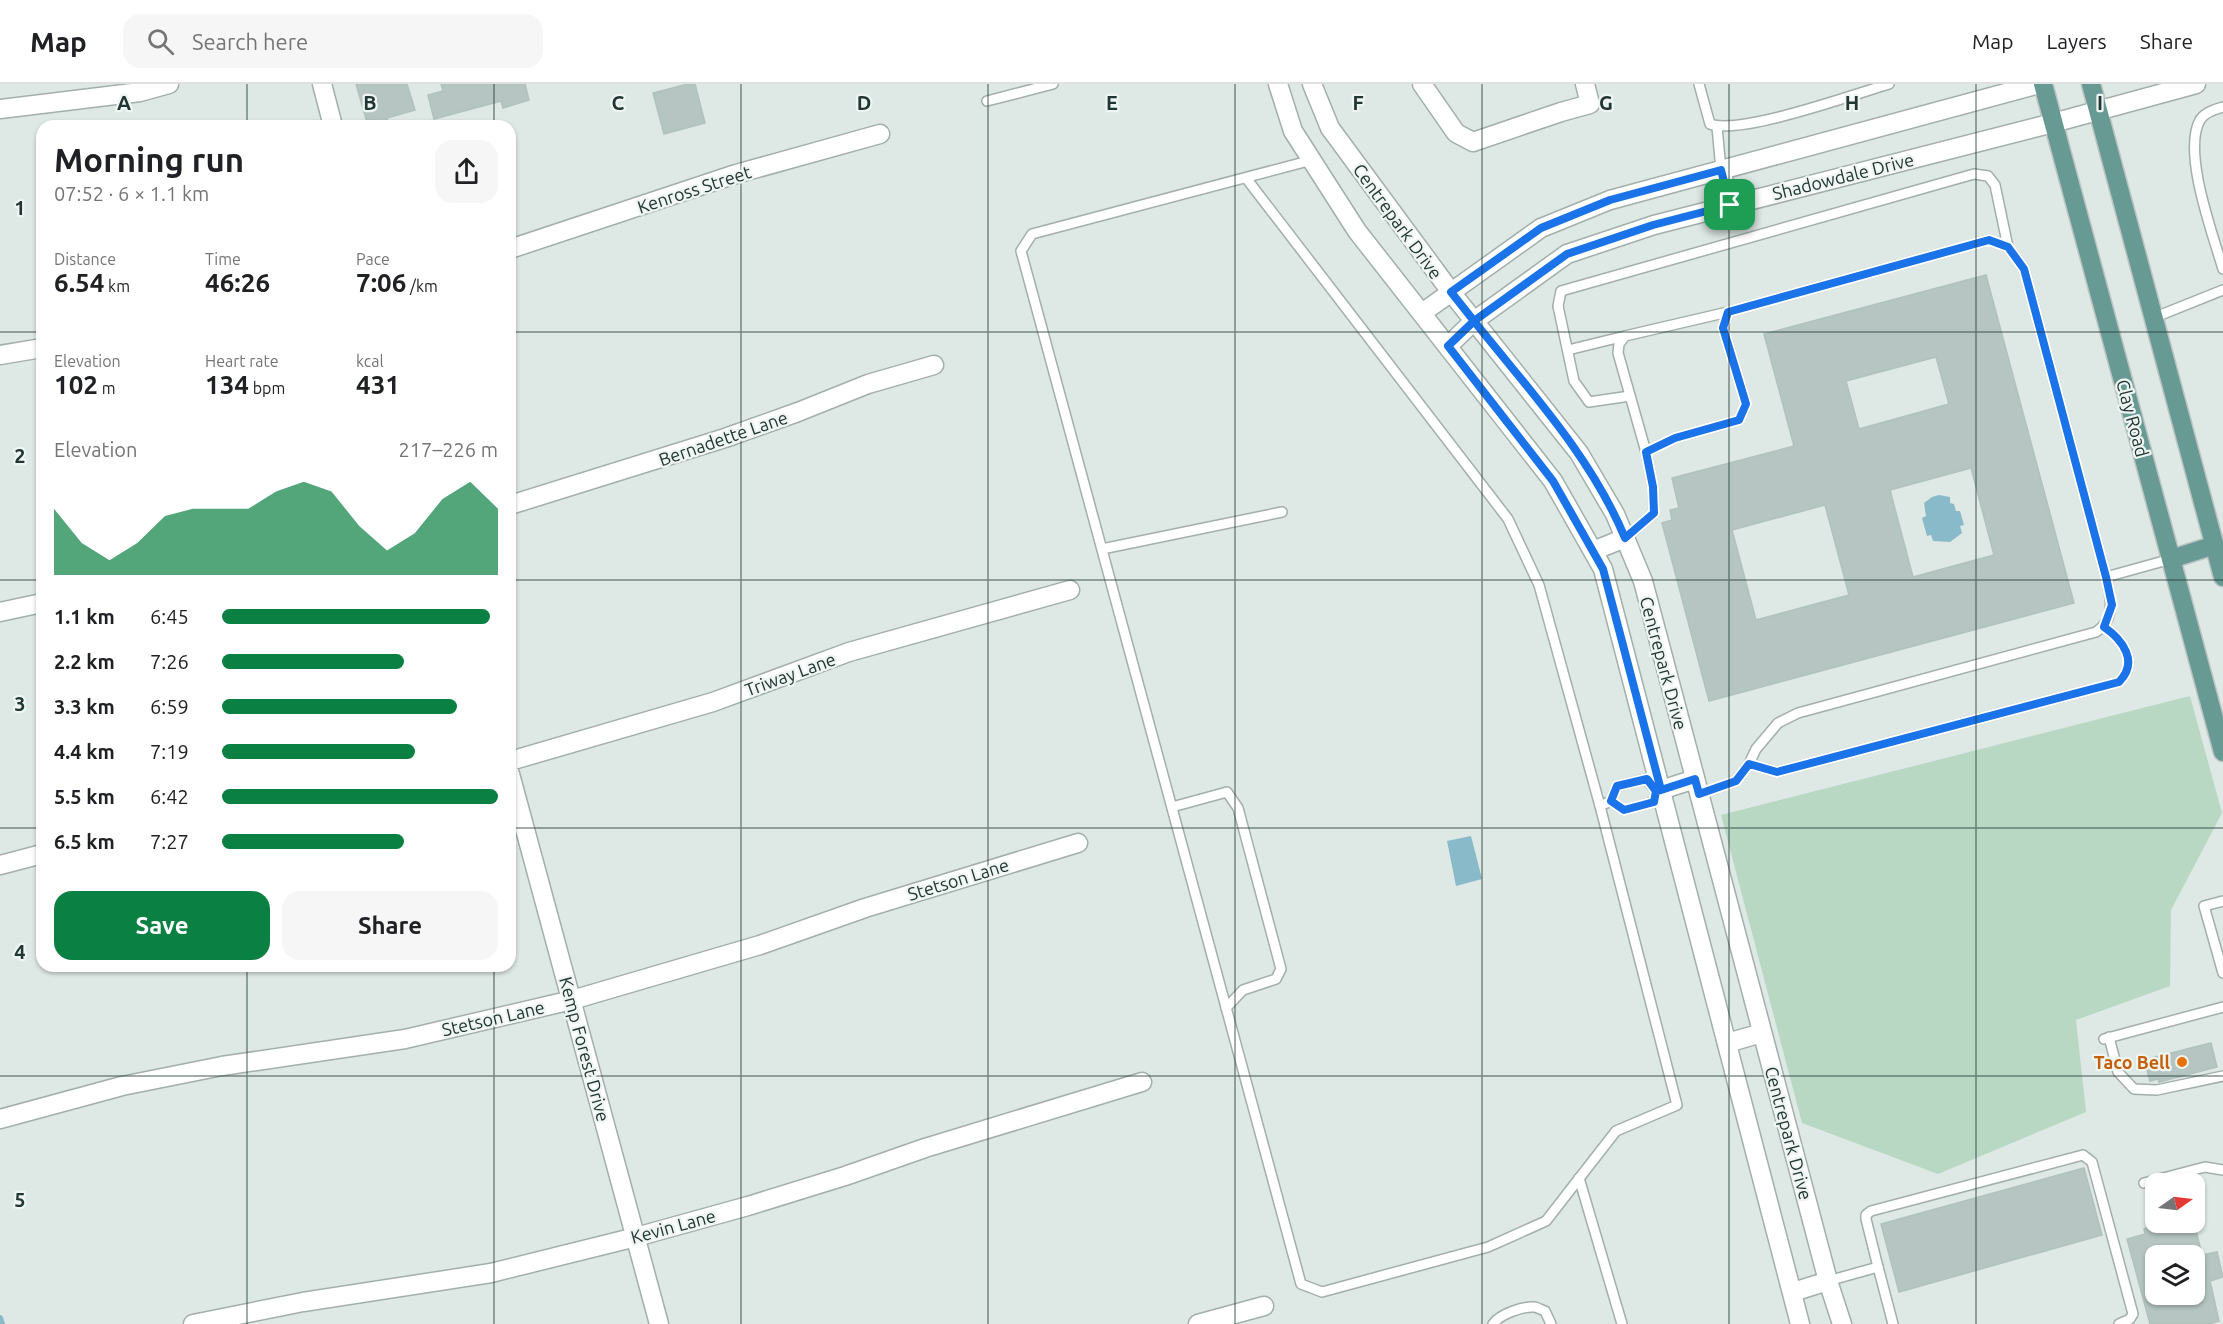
<!DOCTYPE html>
<meta charset="utf-8">
<style>
:root{--surface:#fff;--page:#f6f6f6;--text:#202124;--muted:#757577;--line:#e0e0e0;--accent:#0b8043}
body{margin:0;font-family:Ubuntu,sans-serif;background:var(--page);color:var(--text);height:100vh;display:flex;flex-direction:column;font-size:22px;white-space:nowrap}
*{box-sizing:border-box;margin:0}
p{font-size:20px;color:var(--muted)}
.icon{flex:none;width:33px;height:33px;fill:none;stroke:currentColor;stroke-width:2;stroke-linecap:round;stroke-linejoin:round}
.map{position:relative;flex:1;overflow:hidden}
.sheet{position:absolute;left:36px;top:36px;width:480px;height:852px;display:flex;flex-direction:column;background:var(--surface);border-radius:18px;box-shadow:0 2px 4px #0004}
.sheet>*{flex:none}
.needle{width:39px;rotate:76deg}
.tools{position:absolute;left:2145px;top:1089px;display:grid;gap:12px}
.tools a{display:grid;place-items:center;width:60px;height:60px;border-radius:12px;background:var(--surface);box-shadow:0 2px 4px #0004;font-size:30px}
.pin{position:absolute;display:grid;place-items:center;width:51px;height:51px;color:#fff;margin:-26px;border-radius:12px;box-shadow:0 3px 9px #0006}
.round{display:grid;place-items:center;flex:none;width:63px;height:63px;border-radius:18px;background:var(--page)}
.head{display:flex;align-items:center;justify-content:space-between;height:102px;padding:0 18px}
h1{font-size:33px;font-weight:700;line-height:45px}
.stats{display:grid;grid-template-columns:repeat(3,1fr);gap:9px;height:102px;padding:6px 18px}
.stats div{display:grid;align-content:center}
.stats b{font-size:26px;font-weight:700}
.stats small{font-size:16px;font-weight:400}
.stats p{font-size:16px}
.chart{height:168px;padding:12px 18px}
.chart p{display:flex;justify-content:space-between}
.chart svg{width:100%;height:108px;margin-top:6px;fill:var(--accent);opacity:.7}
.action{display:flex;gap:12px;margin-top:auto;padding:12px 18px}
.action a{flex:1;height:69px;border-radius:18px;background:var(--accent);color:#fff;font-size:24px;font-weight:700;line-height:69px;text-align:center}
.action a+a{background:var(--page);color:var(--text)}
ul{padding:0 18px;list-style:none;font-size:20px}
li{display:grid;grid-template-columns:96px 72px 1fr;align-items:center;height:45px}
li i{height:15px;border-radius:8px;background:var(--accent)}
header{display:flex;align-items:center;gap:36px;box-sizing:border-box;height:84px;padding:0 30px;background:var(--surface);border-bottom:2px solid var(--line)}
header strong{font-size:28px}
nav{display:flex;gap:33px;margin-inline-start:auto;font-size:21px}
.search{width:420px;height:54px;background:var(--page);display:flex;align-items:center;gap:15px;box-sizing:border-box;padding:0 21px;border-radius:18px;color:var(--muted);font-size:22px}
.map>svg:first-child{display:block}
.green{fill:#b8d8c4}
.water{fill:#89baca}
.lines{fill:none;stroke-linecap:round;stroke-linejoin:round}
.stream{stroke:#89baca;stroke-width:6}
.building{fill:#b6c5c1;stroke:#b1c1bc;stroke-width:1.5;fill-rule:evenodd}
.service-casing{stroke:#a2afab;stroke-width:12}
.minor-casing{stroke:#a2afab;stroke-width:21}
.tertiary-casing{stroke:#a2afab;stroke-width:21}
.primary-casing{stroke:#bcc3c2;stroke-width:21}
.service{stroke:#fff;stroke-width:9}
.minor{stroke:#fff;stroke-width:18}
.tertiary{stroke:#fff;stroke-width:18}
.primary{stroke:#669a92;stroke-width:18}
.route-casing{stroke:#fff;stroke-width:12}
.route{stroke:#1a73e8;stroke-width:8}
.grid{fill:none;stroke:#213632;stroke-width:1.5;stroke-opacity:0.55}
.food-dot{fill:#e8710a;stroke:#eef5f2;stroke-width:2}
.labels{text-anchor:middle;dominant-baseline:central;stroke-width:4.5;stroke-linejoin:round;paint-order:stroke}
.street-label{font-size:18px;fill:#213632;stroke:#eef5f2}
.food-label{font-size:18px;font-weight:bold;fill:#c56008;stroke:#eef5f2;text-anchor:end}
.grid-label{font-size:20px;text-anchor:middle;font-weight:bold;fill:#213632;stroke:#eef5f2;stroke-width:4.5;stroke-linejoin:round;paint-order:stroke}
</style>
<header>
<strong>Map</strong>
<div class="search"><svg class="icon" aria-label="search" viewBox="0 0 24 24"><circle cx="10" cy="10" r="6"/><path d="M15 15l6 6"/></svg>Search here</div>
<nav><a>Map</a><a>Layers</a><a>Share</a></nav>
</header>
<div class="map">
<svg width="2223" height="1240" viewBox="0 0 2223 1240">
<rect width="100%" height="100%" fill="#dee8e4"/>
<!-- green -->
<polygon class="green" points="2190,612 2222,729 2171,826 2170,902 2076,936 2086,1028 1938,1090 1802,1039 1721,731"/>
<!-- water -->
<g class="water">
<polygon points="1939,411 1950,413 1950,419 1954,420 1956,427 1960,427 1964,441 1960,442 1962,449 1950,458 1933,457 1931,451 1927,452 1922,434 1926,432 1924,419 1932,413"/>
<polygon points="1471,752 1482,795 1456,802 1447,757"/>
</g>
<g class="lines">
<!-- stream -->
<polyline class="stream" points="0,1234 2,1240"/>
</g>
<!-- building -->
<g class="building">
<polygon points="356,0 407,0 415,26 387,34 389,42 368,42"/>
<polygon points="441,0 525,0 529,16 503,24 501,17 434,35 428,11 443,7"/>
<polygon points="688,0 695,0 705,39 664,50 653,9"/>
<path d="M1986 191 2074 519 1709 617 1662 439 1672 436 1670 426 1679 424 1672 394 1794 362 1764 250ZM1936 273 1949 320 1859 345 1846 297ZM1971 384 1994 471 1913 493 1890 406ZM1825 421 1849 511 1756 536 1732 446Z"/>
<polygon points="2211,959 2217,983 2159,998 2158,995 2150,997 2145,979 2152,978 2151,974"/>
<polygon points="2084,1084 2102,1151 1899,1208 1881,1140"/>
<path d="M2148 1138H2194L2202 1171 2217 1168 2223 1193 2210 1197 2219 1237 2210 1240H2150L2127 1155 2145 1150 2144 1145 2150 1143ZM2156 1172H2194V1210H2156Z"/>
</g>
<g class="lines">
<defs>
<g id="service">
<path d="M1699 0 1710 40C1741 51 1852 11 1889 0"/>
<polyline points="987,17 1053,0"/>
<path d="M2223 23C2215 25 2204 29 2200 36 2182 68 2213 151 2223 185"/>
<polyline points="1717,43 1721,86"/>
<polyline points="1312,76 1032,150 1021,167 1301,1200 1322,1208 1488,1163 1546,1137 1616,1047 1677,1021 1600,722 1611,717"/>
<polyline points="1246,94 1508,435 1539,501 1600,722"/>
<polyline points="2153,234 2223,206"/>
<polyline points="1568,266 1625,252"/>
<polyline points="1630,312 1589,318 1574,297 1558,222 1561,207 1974,90 1988,92 1995,101 2008,163"/>
<polyline points="1646,368 1618,269 1619,260 1625,252 1728,228"/>
<path d="M1625 454 1654 429 1653 403 1646 368 1675 354 1739 336 1746 320 1723 244 1728 228 1989 156 2008 163 2024 185 2106 493C2111 513 2116 535 2096 548L1798 629 1778 639 1756 665 1749 680 1736 697 1699 710"/>
<polyline points="1102,465 1282,428"/>
<polyline points="2106,493 2171,475"/>
<path d="M1749 680 1777 688 2119 598C2139 578 2123 556 2104 543"/>
<polygon points="1646,695 1656,707 1654,718 1624,726 1611,717 1617,702"/>
<polyline points="1172,723 1227,708 1238,724 1281,885 1276,895 1243,906 1226,924"/>
<polyline points="2223,817 2204,822 2223,889"/>
<polyline points="2109,953 2118,988 2134,1005 2157,1006 2223,992"/>
<polyline points="2104,955 2223,923"/>
<polyline points="1579,1094 1622,1240"/>
<polyline points="2144,1099 2205,1083 2223,1086"/>
<polyline points="1878,1183 1893,1240"/>
<polyline points="1828,1197 1878,1183 1866,1135 1866,1131 1871,1127 2083,1071 2092,1078 2133,1230 2130,1235 2119,1240"/>
<path d="M1493 1240C1500 1230 1523 1222 1535 1223 1536 1223 1544 1227 1545 1227L1551 1240"/>
</g>
<g id="minor">
<polyline points="1422,0 1456,49 1473,58 1561,28 1590,20 1585,0"/>
<polyline points="0,25 140,8 169,0"/>
<polyline points="510,165 736,90 880,50"/>
<polyline points="0,271 42,264"/>
<polyline points="510,421 725,354 798,328 868,300 934,281"/>
<polyline points="0,528 42,519"/>
<polyline points="510,677 713,618 849,568 1070,506"/>
<polyline points="0,781 42,770"/>
<polyline points="0,1035 122,1002 222,982 405,955 572,916 760,861 865,824 1078,759"/>
<polyline points="193,1240 303,1218 491,1189 636,1153 748,1122 845,1092 925,1064 1142,998"/>
<polyline points="1198,1240 1264,1222"/>
</g>
<g id="tertiary">
<polyline points="322,0 333,42"/>
<polyline points="1278,0 1293,47 1357,147 1553,397 1603,485 1800,1240"/>
<polyline points="1312,0 1330,44 1451,208 1579,369 1615,430 1643,497 1828,1197 1842,1240"/>
<polyline points="1721,86 1730,121"/>
<polyline points="1422,229 1541,144 1610,116 2039,0"/>
<polyline points="1448,262 1474,237 1567,170 1654,141 2053,39 2196,0"/>
<polyline points="1593,467 1625,454"/>
<polyline points="510,690 659,1240"/>
<polyline points="1661,706 1695,695"/>
<polyline points="1727,959 1762,949"/>
<polyline points="1793,1208 1828,1197"/>
</g>
<g id="primary">
<polyline points="2043,0 2223,668"/>
<polyline points="2091,0 2223,493"/>
<polyline points="2171,475 2215,461"/>
</g>
</defs>
<!-- service casing -->
<use href="#service" class="service-casing"/>
<!-- minor casing -->
<use href="#minor" class="minor-casing"/>
<!-- tertiary casing -->
<use href="#tertiary" class="tertiary-casing"/>
<!-- primary casing -->
<use href="#primary" class="primary-casing"/>
<!-- service -->
<use href="#service" class="service"/>
<!-- minor -->
<use href="#minor" class="minor"/>
<!-- tertiary -->
<use href="#tertiary" class="tertiary"/>
<!-- primary -->
<use href="#primary" class="primary"/>
</g>
<g class="lines">
<defs>
<path id="route" d="M1730 121 1721 86 1610 116 1541 144 1451 208 1474 237 1448 262 1553 397 1603 485 1661 706 1656 707 1654 718 1624 726 1611 717 1617 702 1647 695 1656 707 1661 706 1695 695 1699 710 1736 697 1749 680 1777 688 2119 598C2139 578 2123 556 2104 543L2112 521 2106 493 2024 185 2008 163 1989 156 1728 228 1723 244 1746 320 1739 336 1675 354 1646 368 1653 403 1654 429 1625 454C1591 372 1528 305 1474 237L1567 170 1653 141 1730 121"/>
</defs>
<!-- route casing -->
<use href="#route" class="route-casing"/>
<!-- route -->
<use href="#route" class="route"/>
</g>
<!-- grid -->
<path class="grid" d="M247 0V42M494 0V42M741 0V1240M988 0V1240M1235 0V1240M1482 0V1240M1729 0V1240M1976 0V1240M0 248H42M510 248H2223M0 496H42M510 496H2223M0 744H42M510 744H2223M247 882V1240M494 882V1240M0 992H2223"/>
<!-- markers -->
<circle class="food-dot" cx="2182" cy="978" r="6"/>
<g class="labels">
<!-- street labels -->
<g class="street-label">
<text transform="translate(1843 92) rotate(-14)">Shadowdale Drive</text>
<text transform="translate(694 105) rotate(-18)">Kenross Street</text>
<text transform="translate(1398 137) rotate(54)">Centrepark Drive</text>
<text transform="translate(2133 334) rotate(75)">Clay Road</text>
<text transform="translate(723 354) rotate(-19)">Bernadette Lane</text>
<text transform="translate(1664 579) rotate(75)">Centrepark Drive</text>
<text transform="translate(790 590) rotate(-20)">Triway Lane</text>
<text transform="translate(958 795) rotate(-17)">Stetson Lane</text>
<text transform="translate(493 934) rotate(-13)">Stetson Lane</text>
<text transform="translate(585 965) rotate(75)">Kemp Forest Drive</text>
<text transform="translate(1789 1049) rotate(75)">Centrepark Drive</text>
<text transform="translate(673 1142) rotate(-15)">Kevin Lane</text>
</g>
<!-- food labels -->
<g class="food-label">
<text x="2170" y="978">Taco Bell</text>
</g>
</g>
<g class="grid-label">
<text x="124" y="26">A</text>
<text x="370" y="26">B</text>
<text x="618" y="26">C</text>
<text x="864" y="26">D</text>
<text x="1112" y="26">E</text>
<text x="1358" y="26">F</text>
<text x="1606" y="26">G</text>
<text x="1852" y="26">H</text>
<text x="2100" y="26">I</text>
<text x="20" y="131">1</text>
<text x="20" y="379">2</text>
<text x="20" y="627">3</text>
<text x="20" y="875">4</text>
<text x="20" y="1123">5</text>
</g>
</svg>
<div class="tools">
<a><svg class="needle" viewBox="-14 -14 28 28"><path d="M0-13l5 13h-10z" fill="#e53935"/><path d="M0 13l5-13h-10z" fill="#757577"/></svg></a>
<a><svg class="icon" aria-label="layers" viewBox="0 0 24 24"><path d="M12 4l9 5-9 5-9-5zM3 14l9 5 9-5"/></svg></a>
</div>
<div class="pin" style="left:1730px;top:121px;background:#1e9e55"><svg class="icon" aria-label="arrive" viewBox="0 0 24 24"><path d="M6 21V4h12l-3 4 3 4H6"/></svg></div>
<section class="sheet">
<div class="head"><div><h1>Morning run</h1><p>07:52 · 6 × 1.1 km</p></div><a class="round"><svg class="icon" aria-label="share" viewBox="0 0 24 24"><path d="M12 15V3M7 8l5-5 5 5M5 13v7h14v-7"/></svg></a></div>
<div class="stats">
<div><p>Distance</p><b>6.54<small> km</small></b></div>
<div><p>Time</p><b>46:26</b></div>
<div><p>Pace</p><b>7:06<small> /km</small></b></div>
</div>
<div class="stats">
<div><p>Elevation</p><b>102<small> m</small></b></div>
<div><p>Heart rate</p><b>134<small> bpm</small></b></div>
<div><p>kcal</p><b>431</b></div>
</div>
<div class="chart"><p><span>Elevation</span>217–226 m</p>
<svg viewBox="0 0 160 44" preserveAspectRatio="none"><path d="M0 44V17L10 31L20 38L30 31L40 20L50 17L60 17L70 17L80 10L90 6L100 10L110 24L120 34L130 27L140 13L150 6L160 17V44z"/></svg>
</div>
<ul>
<li><b>1.1 km</b>6:45<i style="width:97%"></i></li>
<li><b>2.2 km</b>7:26<i style="width:66%"></i></li>
<li><b>3.3 km</b>6:59<i style="width:85%"></i></li>
<li><b>4.4 km</b>7:19<i style="width:70%"></i></li>
<li><b>5.5 km</b>6:42<i style="width:100%"></i></li>
<li><b>6.5 km</b>7:27<i style="width:66%"></i></li>
</ul>
<div class="action"><a>Save</a><a>Share</a></div>
</section>
</div>
